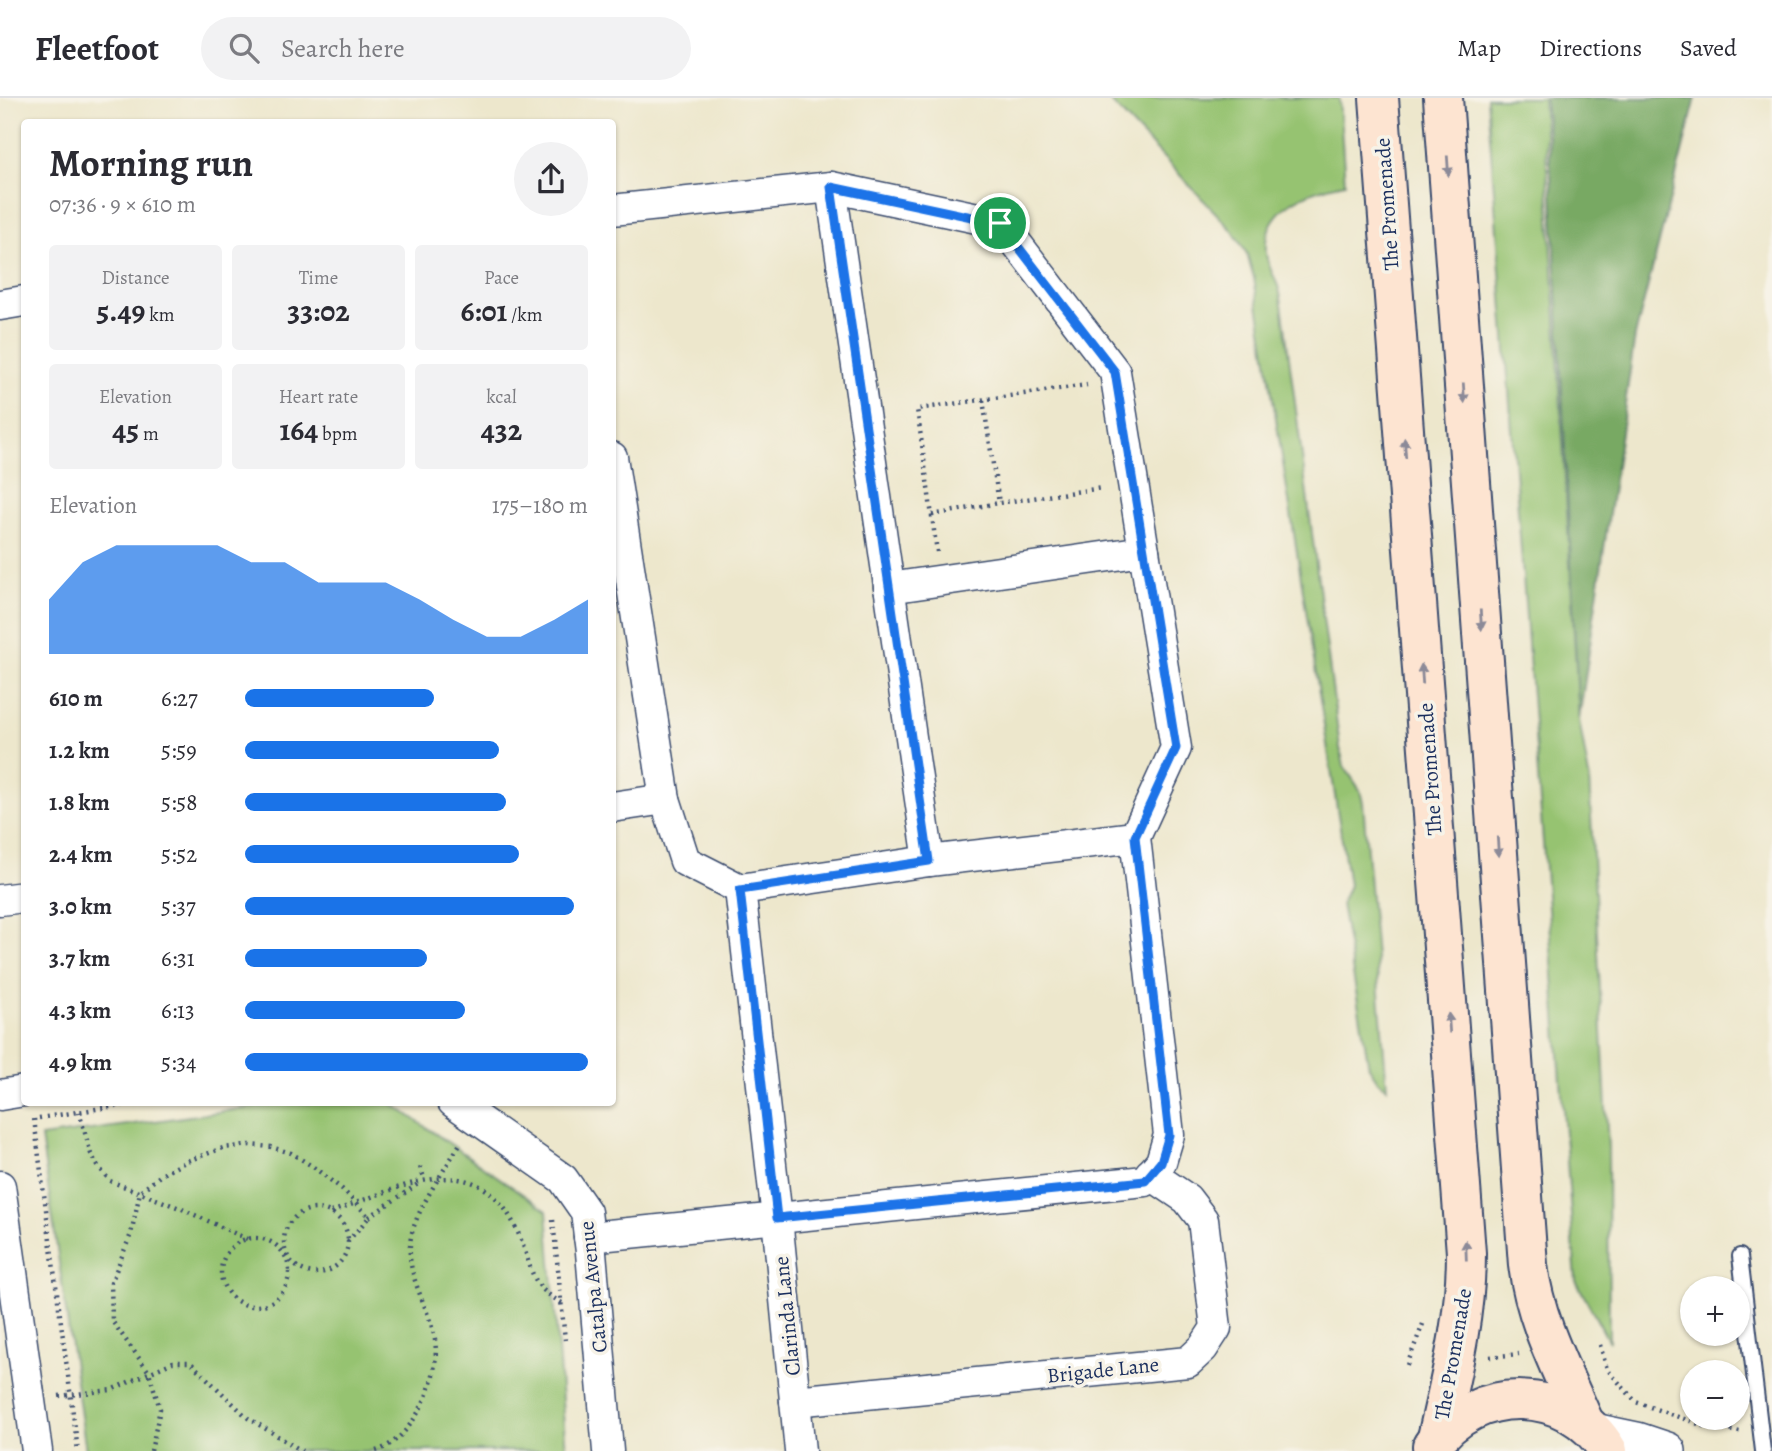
<!DOCTYPE html>
<meta charset="utf-8">
<style>
:root{--surface:#fff;--page:#f2f2f3;--text:#2b2b33;--muted:#7c7c81;--line:#e1e1e2;--accent:#1a73e8}
body{margin:0;font-family:Alegreya,serif;background:var(--page);color:var(--text);height:100vh;display:flex;flex-direction:column;font-size:26px;white-space:nowrap}
*{box-sizing:border-box;margin:0}
p{font-size:23px;color:var(--muted)}
.icon{flex:none;width:38px;height:38px;fill:none;stroke:currentColor;stroke-width:2;stroke-linecap:round;stroke-linejoin:round}
.map{position:relative;flex:1;overflow:hidden}
.sheet{position:absolute;left:21px;top:21px;width:595px;height:987px;display:flex;flex-direction:column;background:var(--surface);border-radius:7px;box-shadow:0 2px 5px #0004}
.sheet>*{flex:none}
.tools{position:absolute;left:1680px;top:1178px;display:grid;gap:14px}
.tools a{display:grid;place-items:center;width:70px;height:70px;border-radius:50%;background:var(--surface);box-shadow:0 2px 5px #0004;font-size:35px}
.pin{position:absolute;display:grid;place-items:center;width:60px;height:60px;color:#fff;margin:-30px;border:4px solid #fff;border-radius:50%;box-shadow:0 2px 7px #0007}
.round{display:grid;place-items:center;flex:none;width:74px;height:74px;border-radius:37px;background:var(--page)}
.head{display:flex;align-items:center;justify-content:space-between;height:119px;padding:0 28px}
h1{font-size:38px;font-weight:600;line-height:52px}
.metrics{display:grid;grid-template-columns:repeat(3,1fr);gap:10px;height:119px;padding:7px 28px}
.metrics div{display:grid;align-content:center;border-radius:7px;background:var(--page);text-align:center}
.metrics b{font-size:30px;font-weight:600}
.metrics small{font-size:19px;font-weight:400}
.metrics p{font-size:19px}
.chart{height:196px;padding:14px 28px}
.chart p{display:flex;justify-content:space-between}
.chart svg{width:100%;height:126px;margin-top:7px;fill:var(--accent);opacity:.7}
ul{padding:0 28px;list-style:none;font-size:23px}
li{display:grid;grid-template-columns:112px 84px 1fr;align-items:center;height:52px}
li i{height:18px;border-radius:9px;background:var(--accent)}
header{display:flex;align-items:center;gap:42px;box-sizing:border-box;height:98px;padding:0 35px;background:var(--surface);border-bottom:2px solid var(--line)}
header strong{font-size:33px}
nav{display:flex;gap:38px;margin-inline-start:auto;font-size:24px}
.search{width:490px;height:63px;background:var(--page);display:flex;align-items:center;gap:18px;box-sizing:border-box;padding:0 24px;border-radius:38px;color:var(--muted);font-size:26px}
.map>svg:first-child{display:block}
.green{fill:#96c371;stroke:#587968;stroke-width:2}
.forest{fill:#78a963;stroke:#4a6c60;stroke-width:2}
.lines{fill:none;stroke-linecap:round;stroke-linejoin:round}
.service-casing{stroke:#3a4b6e;stroke-width:18}
.minor-casing{stroke:#3a4b6e;stroke-width:33}
.tertiary-casing{stroke:#3a4b6e;stroke-width:40}
.secondary-casing{stroke:#3a4b6e;stroke-width:42}
.path{stroke:#3a4b6e;stroke-width:4.5;stroke-dasharray:2 5;stroke-linecap:butt}
.service{stroke:#fff;stroke-width:14}
.minor{stroke:#fff;stroke-width:30}
.tertiary{stroke:#fff;stroke-width:37}
.secondary{stroke:#fde4d1;stroke-width:38}
.oneway{fill:#8c8a98}
.route-casing{stroke:#fff;stroke-width:14}
.route{stroke:#1a73e8;stroke-width:9}
.labels{text-anchor:middle;dominant-baseline:central;stroke-width:7;stroke-linejoin:round;paint-order:stroke}
.street-label{font-size:21px;fill:#1b2f5e;stroke:#f7f3e8}
</style>
<header>
<strong>Fleetfoot</strong>
<div class="search"><svg class="icon" aria-label="search" viewBox="0 0 24 24"><circle cx="10" cy="10" r="6"/><path d="M15 15l6 6"/></svg>Search here</div>
<nav><a>Map</a><a>Directions</a><a>Saved</a></nav>
</header>
<div class="map">
<svg width="1772" height="1353" viewBox="0 0 1772 1353">
<rect width="100%" height="100%" fill="#f7f3e8"/>
<filter id="ink" filterUnits="userSpaceOnUse"><feTurbulence type="fractalNoise" baseFrequency=".0143" numOctaves="2"/><feDisplacementMap in="SourceGraphic" scale="14" xChannelSelector="R" yChannelSelector="G"/><feConvolveMatrix kernelMatrix="1 2 1 2 8 2 1 2 1" color-interpolation-filters="sRGB"/></filter>
<filter id="wash" filterUnits="userSpaceOnUse"><feTurbulence type="fractalNoise" baseFrequency=".00686" numOctaves="4" result="noise"/><feDisplacementMap in="SourceGraphic" scale="28" xChannelSelector="R" yChannelSelector="G"/><feGaussianBlur stdDeviation="1.57" result="paint"/><feColorMatrix in="noise" values="0 0 0 0 0 0 0 0 0 0 0 0 0 0 0 0 0 1.4 0 .05"/><feComposite in="paint" operator="in"/></filter>
<g filter="url(#wash)">
<rect width="100%" height="100%" fill="#ede7cc"/>
<!-- green -->
<g class="green">
<path d="M1107 0H1339L1345 85C1309 92 1262 109 1266 155 1267 167 1275 179 1279 191 1281 198 1282 206 1283 213L1340 650 1344 668 1360 692 1363 705 1387 990 1378 983 1369 969 1341 806 1349 787 1254 180 1247 156 1232 132Z"/>
<polygon points="1487,0 1543,0 1579,622 1589,679 1608,1049 1609,1244 1576,1183"/>
<polygon points="283,1005 391,1005 547,1113 566,1353 86,1353 41,1039"/>
</g>
<!-- forest -->
<polygon class="forest" points="1545,0 1696,0 1635,238 1579,622 1551,77"/>
</g>
<g filter="url(#ink)">
<g class="lines">
<defs>
<polyline id="service" points="1740,1158 1763,1353"/>
<g id="minor">
<polyline points="831,89 929,763"/>
<polyline points="0,207 24,203"/>
<polyline points="612,359 665,701 685,763 740,791 929,763 1135,739"/>
<polyline points="889,490 1144,453"/>
<polyline points="612,709 665,701"/>
<polyline points="740,791 777,1120 800,1353"/>
<polyline points="0,802 24,799"/>
<polyline points="0,997 24,993"/>
<polyline points="453,1004 563,1081 586,1114 591,1154 608,1353"/>
<polyline points="0,1088 37,1353"/>
<polyline points="589,1139 1145,1083 1161,1064 1169,1037 1135,739 1176,650 1115,274 1001,125 831,89 612,112"/>
<polyline points="795,1303 1188,1264 1203,1250 1216,1230 1203,1122 1187,1101 1150,1076"/>
</g>
<polyline id="tertiary" points="1594,1334 1637,1343 1667,1353"/>
<g id="secondary">
<path d="M1379 0 1466 1155C1466 1218 1451 1278 1437 1340"/>
<path d="M1443 0 1528 1167C1535 1223 1562 1273 1584 1324"/>
<path d="M1432 1348C1474 1285 1570 1287 1608 1353"/>
</g>
</defs>
<!-- service casing -->
<use href="#service" class="service-casing"/>
<!-- minor casing -->
<use href="#minor" class="minor-casing"/>
<!-- tertiary casing -->
<use href="#tertiary" class="tertiary-casing"/>
<!-- secondary casing -->
<use href="#secondary" class="secondary-casing"/>
<!-- path -->
<g class="path">
<polyline points="983,302 999,405 1102,390"/>
<polyline points="932,417 999,405"/>
<polyline points="937,454 917,311 1087,287"/>
<polyline points="79,1014 91,1056 98,1068 110,1083 182,1111 247,1141"/>
<polyline points="39,1020 141,1004"/>
<polyline points="34,1021 78,1353"/>
<polyline points="420,1069 425,1082"/>
<circle cx="316" cy="1143" r="32"/>
<path d="M331 1114C412 1086 486 1040 524 1150 534 1179 533 1189 562 1205"/>
<polyline points="369,1119 418,1086"/>
<polyline points="553,1122 565,1242"/>
<circle cx="255" cy="1174" r="34"/>
<polyline points="1600,1247 1607,1271 1636,1304 1704,1328 1740,1334"/>
<polyline points="1490,1259 1519,1256"/>
<polyline points="1407,1267 1423,1226"/>
<polyline points="59,1298 111,1292 173,1264 190,1264 248,1320 302,1353"/>
<polyline points="151,1353 160,1311 149,1274 112,1223 111,1185 131,1136 140,1094 161,1077 187,1063 223,1050 250,1047 271,1049 291,1055 312,1068 342,1091 369,1119 348,1143"/>
<path d="M376 1353C414 1341 441 1280 435 1242 429 1207 404 1177 411 1139 417 1109 445 1072 461 1044"/>
</g>
<!-- service -->
<use href="#service" class="service"/>
<!-- minor -->
<use href="#minor" class="minor"/>
<!-- tertiary -->
<use href="#tertiary" class="tertiary"/>
<!-- secondary -->
<use href="#secondary" class="secondary"/>
</g>
<!-- one-way arrows -->
<defs><path id="oneway-solid" d="M-6-.8H1V-3.2L6.5 0L1 3.2V.8H-6Z" transform="scale(1.75)"/></defs>
<g class="oneway">
<use href="#oneway-solid" transform="translate(1448 68) rotate(86)"/>
<use href="#oneway-solid" transform="translate(1464 295) rotate(86)"/>
<use href="#oneway-solid" transform="translate(1405 350) rotate(-94)"/>
<use href="#oneway-solid" transform="translate(1481 522) rotate(86)"/>
<use href="#oneway-solid" transform="translate(1422 576) rotate(-94)"/>
<use href="#oneway-solid" transform="translate(1498 749) rotate(86)"/>
<use href="#oneway-solid" transform="translate(1449 925) rotate(-94)"/>
<use href="#oneway-solid" transform="translate(1466 1152) rotate(-92)"/>
</g>
</g>
<g class="lines" filter="url(#ink)">
<defs>
<polygon id="route" points="831,89 1000,125 1115,274 1176,650 1135,739 1169,1037 1161,1064 1145,1083 777,1120 740,792 929,763"/>
</defs>
<!-- route casing -->
<use href="#route" class="route-casing"/>
<!-- route -->
<use href="#route" class="route"/>
</g>
<g class="labels">
<!-- street labels -->
<g class="street-label">
<text transform="translate(1387 106) rotate(-94)">The Promenade</text>
<text transform="translate(1430 671) rotate(-94)">The Promenade</text>
<text transform="translate(593 1189) rotate(-96)">Catalpa Avenue</text>
<text transform="translate(787 1218) rotate(-96)">Clarinda Lane</text>
<text transform="translate(1453 1256) rotate(-80)">The Promenade</text>
<text transform="translate(1103 1272) rotate(-6)">Brigade Lane</text>
</g>
</g>
</svg>
<div class="tools">
<a>+</a>
<a>−</a>
</div>
<div class="pin" style="left:1000px;top:125px;background:#1e9e55"><svg class="icon" aria-label="arrive" viewBox="0 0 24 24"><path d="M6 21V4h12l-3 4 3 4H6"/></svg></div>
<section class="sheet">
<div class="head"><div><h1>Morning run</h1><p>07:36 · 9 × 610 m</p></div><a class="round"><svg class="icon" aria-label="share" viewBox="0 0 24 24"><path d="M12 15V3M7 8l5-5 5 5M5 13v7h14v-7"/></svg></a></div>
<div class="metrics">
<div><p>Distance</p><b>5.49<small> km</small></b></div>
<div><p>Time</p><b>33:02</b></div>
<div><p>Pace</p><b>6:01<small> /km</small></b></div>
</div>
<div class="metrics">
<div><p>Elevation</p><b>45<small> m</small></b></div>
<div><p>Heart rate</p><b>164<small> bpm</small></b></div>
<div><p>kcal</p><b>432</b></div>
</div>
<div class="chart"><p><span>Elevation</span>175–180 m</p>
<svg viewBox="0 0 160 44" preserveAspectRatio="none"><path d="M0 44V25L10 12L20 6L30 6L40 6L50 6L60 12L70 12L80 19L90 19L100 19L110 25L120 32L130 38L140 38L150 32L160 25V44z"/></svg>
</div>
<ul>
<li><b>610 m</b>6:27<i style="width:55%"></i></li>
<li><b>1.2 km</b>5:59<i style="width:74%"></i></li>
<li><b>1.8 km</b>5:58<i style="width:76%"></i></li>
<li><b>2.4 km</b>5:52<i style="width:80%"></i></li>
<li><b>3.0 km</b>5:37<i style="width:96%"></i></li>
<li><b>3.7 km</b>6:31<i style="width:53%"></i></li>
<li><b>4.3 km</b>6:13<i style="width:64%"></i></li>
<li><b>4.9 km</b>5:34<i style="width:100%"></i></li>
</ul>
</section>
</div>
